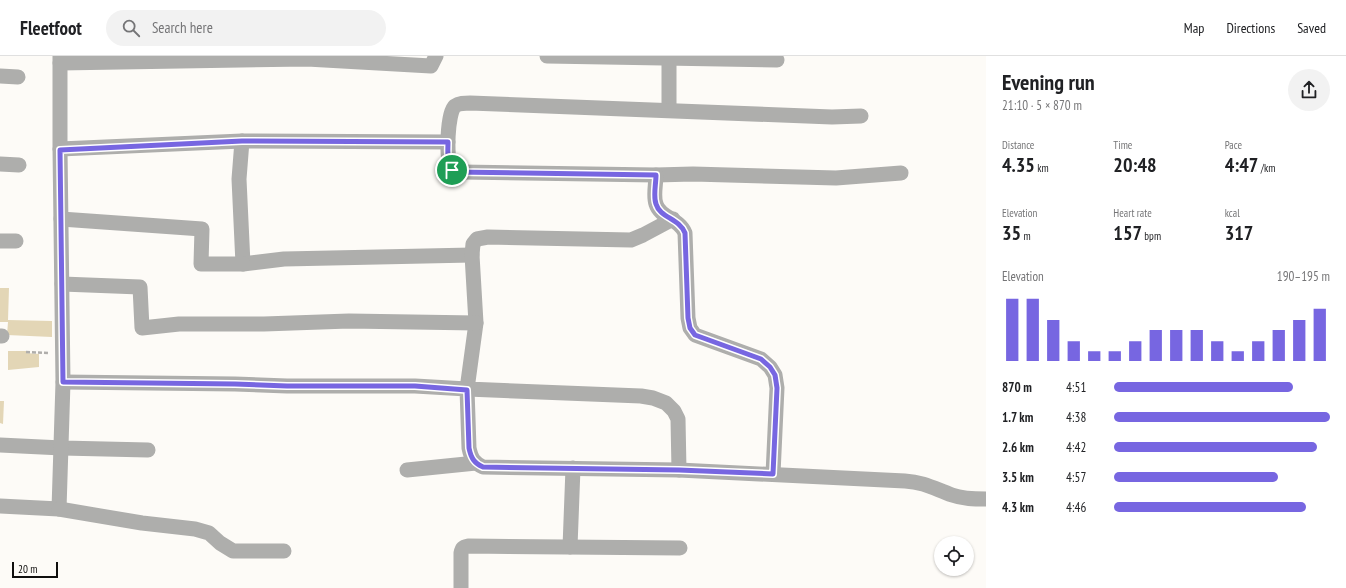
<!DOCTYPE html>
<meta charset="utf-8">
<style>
:root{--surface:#fff;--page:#f2f2f2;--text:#202124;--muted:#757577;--line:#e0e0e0;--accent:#7766e1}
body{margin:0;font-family:"PT Sans Narrow",sans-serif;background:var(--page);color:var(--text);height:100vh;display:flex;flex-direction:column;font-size:15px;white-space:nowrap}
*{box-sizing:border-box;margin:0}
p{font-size:13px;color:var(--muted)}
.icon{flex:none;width:22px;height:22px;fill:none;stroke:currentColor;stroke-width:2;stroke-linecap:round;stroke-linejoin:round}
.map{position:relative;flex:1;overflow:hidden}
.sheet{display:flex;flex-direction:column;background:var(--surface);width:360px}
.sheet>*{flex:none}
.controls{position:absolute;left:934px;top:480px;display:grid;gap:8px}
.controls a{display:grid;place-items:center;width:40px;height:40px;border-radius:50%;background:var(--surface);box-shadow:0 1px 3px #0004;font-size:20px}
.scale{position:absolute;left:12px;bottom:10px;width:46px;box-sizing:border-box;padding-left:4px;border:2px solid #100f0e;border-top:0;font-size:11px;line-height:14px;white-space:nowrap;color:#100f0e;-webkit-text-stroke:3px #fdfbf7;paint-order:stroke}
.pin{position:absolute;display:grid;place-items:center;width:34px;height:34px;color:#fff;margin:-17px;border:2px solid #fff;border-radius:50%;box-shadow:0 1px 4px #0007}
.round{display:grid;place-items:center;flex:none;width:42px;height:42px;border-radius:21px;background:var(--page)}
.headline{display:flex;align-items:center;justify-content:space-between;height:68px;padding:0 16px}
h1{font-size:22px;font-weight:800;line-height:30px}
.figures{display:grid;grid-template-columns:repeat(3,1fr);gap:6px;height:68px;padding:4px 16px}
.figures div{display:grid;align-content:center}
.figures b{font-size:20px;font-weight:800}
.figures small{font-size:11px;font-weight:400}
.figures p{font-size:11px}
.chart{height:112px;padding:8px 16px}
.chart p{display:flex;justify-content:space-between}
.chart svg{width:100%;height:72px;margin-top:4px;stroke:var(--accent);stroke-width:6}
ul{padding:0 16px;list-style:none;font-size:13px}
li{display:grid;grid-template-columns:64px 48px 1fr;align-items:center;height:30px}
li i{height:10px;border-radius:5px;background:var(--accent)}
header{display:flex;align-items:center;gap:24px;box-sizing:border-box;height:56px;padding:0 20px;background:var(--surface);border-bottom:1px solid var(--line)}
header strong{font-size:19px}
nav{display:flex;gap:22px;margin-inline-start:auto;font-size:14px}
.search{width:280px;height:36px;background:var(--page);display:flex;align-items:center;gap:10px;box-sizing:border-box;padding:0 14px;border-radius:22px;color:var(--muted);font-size:15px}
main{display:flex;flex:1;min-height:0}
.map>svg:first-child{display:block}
.building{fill:#e3d6b6}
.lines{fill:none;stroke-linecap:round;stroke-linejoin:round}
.path{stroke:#b0aeab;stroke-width:2.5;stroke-dasharray:4 2;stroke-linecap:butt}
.minor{stroke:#aeaeac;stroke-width:15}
.route-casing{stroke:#fff;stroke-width:8}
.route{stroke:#7766e1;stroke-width:5}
</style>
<header>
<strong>Fleetfoot</strong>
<div class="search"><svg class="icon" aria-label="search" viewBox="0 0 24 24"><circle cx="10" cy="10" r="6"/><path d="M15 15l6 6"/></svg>Search here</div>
<nav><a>Map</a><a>Directions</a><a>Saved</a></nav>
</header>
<main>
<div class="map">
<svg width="986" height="532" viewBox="0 0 986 532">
<rect width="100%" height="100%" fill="#fdfbf7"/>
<!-- building -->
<g class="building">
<polygon points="0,232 9,232 8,264 52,265 52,281 7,279 8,266 0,266"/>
<polygon points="8,295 26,295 26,297 39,298 39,311 8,314"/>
<polygon points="0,345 4,345 3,368 0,367"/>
</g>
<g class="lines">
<!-- path -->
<polyline class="path" points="26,296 48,297"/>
<!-- minor -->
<g class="minor">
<polyline points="547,0 777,4"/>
<polyline points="669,2 669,54"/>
<polyline points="60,7 307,3 431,10 436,0"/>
<polyline points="0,20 18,21"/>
<path d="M861 60 832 61 470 47C464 47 459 47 455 50 447 57 446 103 451 112 453 116 457 116 461 116L656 119 693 118 836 122 901 117"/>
<polyline points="242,85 239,123 243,208 284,203 472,199"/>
<polyline points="60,93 242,85 448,86"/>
<polyline points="0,108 19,109"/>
<path d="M656 119C656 128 653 140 656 148 660 162 679 162 685 177L688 262 690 272 695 279 761 303 770 311 775 319 777 332 773 418"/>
<polyline points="61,163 202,173 201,208 243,208"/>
<polyline points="673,163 643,179 631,184 488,181 477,183 473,188 472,199 476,267 467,333 641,340 653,342 666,347 674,355 678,363 679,414"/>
<polyline points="0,185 16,185"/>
<polyline points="62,228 140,231 142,272 179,268 264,268 349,265 476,267"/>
<polyline points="0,280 2,280"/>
<path d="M63 326 235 328 287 330H415L467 333 469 392C471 402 474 407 483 411L679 414 905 425C924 426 935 433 952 439 963 443 974 443 986 443"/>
<polyline points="0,389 62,392 148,394"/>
<polyline points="407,414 476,407"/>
<polyline points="0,450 59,453 63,326 60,93 60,0"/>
<polyline points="59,453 142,467 195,473 209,477 220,487 233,495 284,495"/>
<polyline points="570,491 573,412"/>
<path d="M461 532V497C462 492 463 491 468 490L680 492"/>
</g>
</g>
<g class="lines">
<defs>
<path id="route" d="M242 85 448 86C448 96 446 111 455 116L656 119C656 128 653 140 656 148 660 162 679 162 685 177L688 262 690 272 695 279 761 303 770 311 775 319 777 332 773 418 679 414 483 411C474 407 471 402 469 392L467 334 415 330H287L235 328 63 326 60 94Z"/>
</defs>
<!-- route casing -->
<use href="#route" class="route-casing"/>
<!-- route -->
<use href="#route" class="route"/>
</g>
</svg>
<div class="controls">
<a><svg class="icon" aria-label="locate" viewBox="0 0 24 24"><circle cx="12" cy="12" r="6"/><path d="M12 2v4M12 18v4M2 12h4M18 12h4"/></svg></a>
</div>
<div class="scale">20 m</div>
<div class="pin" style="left:452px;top:114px;background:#1e9e55"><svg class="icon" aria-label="arrive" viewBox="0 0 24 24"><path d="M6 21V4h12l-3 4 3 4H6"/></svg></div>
</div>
<section class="sheet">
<div class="headline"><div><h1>Evening run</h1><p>21:10 · 5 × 870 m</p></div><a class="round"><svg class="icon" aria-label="share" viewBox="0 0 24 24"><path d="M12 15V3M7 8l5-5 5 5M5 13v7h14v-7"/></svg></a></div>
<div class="figures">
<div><p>Distance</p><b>4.35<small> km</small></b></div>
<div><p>Time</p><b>20:48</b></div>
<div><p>Pace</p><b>4:47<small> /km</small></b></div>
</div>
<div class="figures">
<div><p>Elevation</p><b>35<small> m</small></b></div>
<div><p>Heart rate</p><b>157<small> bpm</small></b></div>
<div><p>kcal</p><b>317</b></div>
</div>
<div class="chart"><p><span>Elevation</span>190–195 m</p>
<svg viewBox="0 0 160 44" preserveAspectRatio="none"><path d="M5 44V6M15 44V6M25 44V19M35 44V32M45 44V38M55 44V38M65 44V32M75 44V25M85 44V25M95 44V25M105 44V32M115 44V38M125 44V32M135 44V25M145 44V19M155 44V12"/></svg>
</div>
<ul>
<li><b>870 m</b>4:51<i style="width:83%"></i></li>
<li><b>1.7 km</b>4:38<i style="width:100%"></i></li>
<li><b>2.6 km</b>4:42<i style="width:94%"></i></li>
<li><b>3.5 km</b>4:57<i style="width:76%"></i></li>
<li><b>4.3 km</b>4:46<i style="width:89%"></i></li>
</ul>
</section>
</main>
